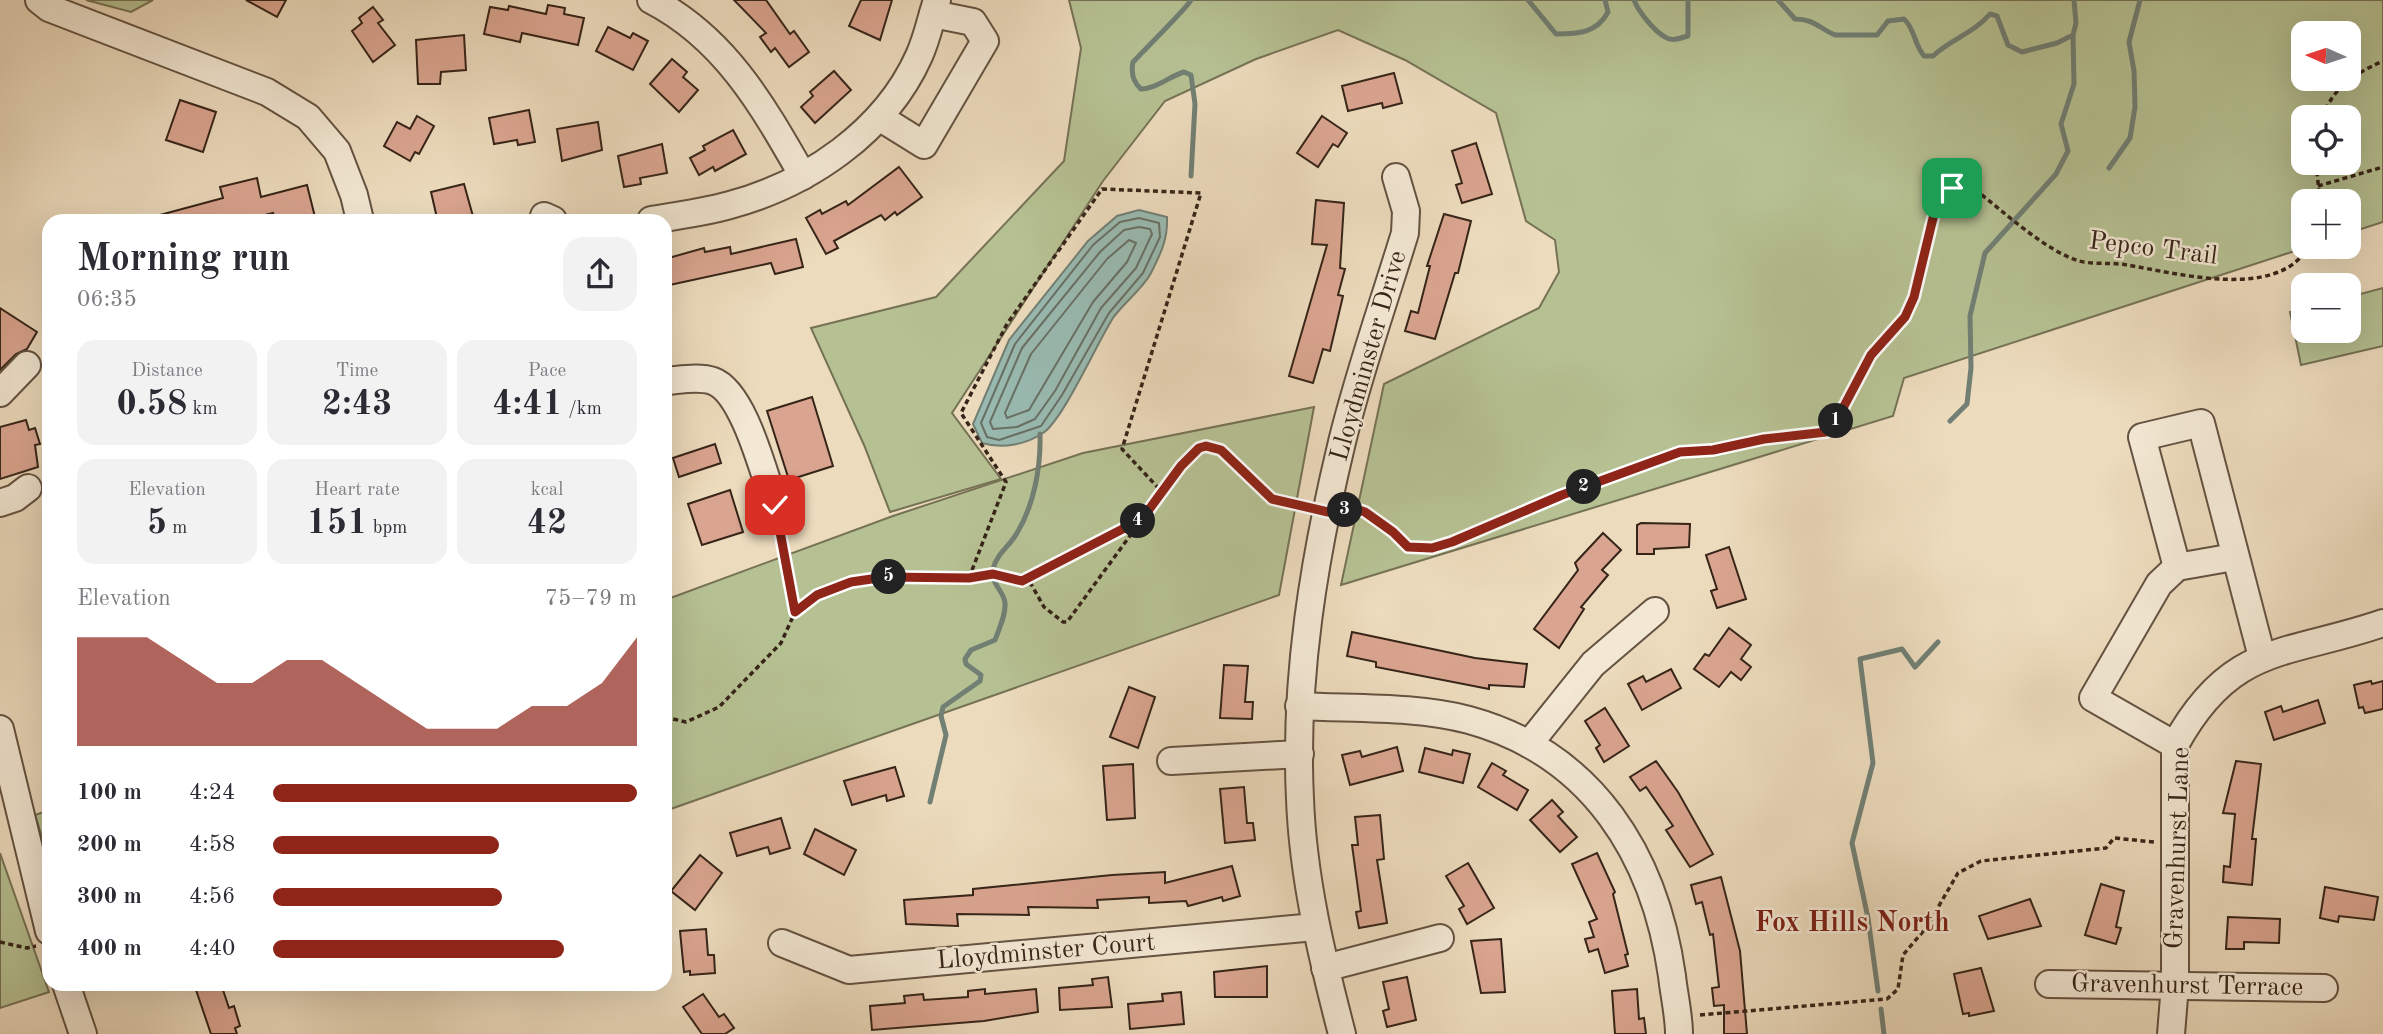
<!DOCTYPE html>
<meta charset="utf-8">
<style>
:root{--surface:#fff;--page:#f2f2f3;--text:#2b2b33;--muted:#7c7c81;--accent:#8f2418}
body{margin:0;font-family:"Old Standard TT",serif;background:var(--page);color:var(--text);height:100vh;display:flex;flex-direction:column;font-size:26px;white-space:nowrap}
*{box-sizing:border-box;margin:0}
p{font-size:23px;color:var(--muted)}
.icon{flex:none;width:38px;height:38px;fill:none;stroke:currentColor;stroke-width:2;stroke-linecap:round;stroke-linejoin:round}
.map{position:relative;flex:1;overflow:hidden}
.panel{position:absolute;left:42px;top:214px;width:630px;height:777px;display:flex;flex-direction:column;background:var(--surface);border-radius:21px;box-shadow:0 7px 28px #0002}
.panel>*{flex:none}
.needle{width:46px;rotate:273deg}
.controls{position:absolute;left:2291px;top:21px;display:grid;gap:14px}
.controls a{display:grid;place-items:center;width:70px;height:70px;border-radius:14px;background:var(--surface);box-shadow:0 7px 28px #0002;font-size:35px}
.pin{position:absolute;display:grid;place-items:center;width:60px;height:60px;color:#fff;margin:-30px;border-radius:14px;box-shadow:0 4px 10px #0006}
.km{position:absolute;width:35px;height:35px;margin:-18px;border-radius:50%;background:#222;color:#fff;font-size:19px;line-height:35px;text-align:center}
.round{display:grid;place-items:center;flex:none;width:74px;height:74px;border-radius:21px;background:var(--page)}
.summary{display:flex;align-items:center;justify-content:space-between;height:119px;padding:0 35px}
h1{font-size:38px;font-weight:700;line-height:52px}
.stats{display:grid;grid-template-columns:repeat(3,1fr);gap:10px;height:119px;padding:7px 35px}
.stats div{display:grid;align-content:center;border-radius:18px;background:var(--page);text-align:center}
.stats b{font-size:35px;font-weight:700}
.stats small{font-size:19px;font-weight:400}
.stats p{font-size:19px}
.chart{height:196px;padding:14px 35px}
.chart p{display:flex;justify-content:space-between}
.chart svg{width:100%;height:126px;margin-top:7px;fill:var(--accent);opacity:.7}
ul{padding:0 35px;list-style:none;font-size:23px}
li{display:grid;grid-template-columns:112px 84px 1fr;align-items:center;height:52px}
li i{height:18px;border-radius:9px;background:var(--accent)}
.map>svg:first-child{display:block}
.green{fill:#b6c193;stroke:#767256;stroke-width:2;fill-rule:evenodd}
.water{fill:#99bbb2;stroke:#717f74;stroke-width:2}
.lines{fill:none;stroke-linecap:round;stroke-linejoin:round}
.shore{stroke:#687065;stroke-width:2}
.stream{stroke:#717f74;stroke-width:5}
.building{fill:#daa590;stroke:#362418;stroke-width:2}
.minor-casing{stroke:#645241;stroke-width:30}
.path{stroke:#362418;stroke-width:3.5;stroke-dasharray:5 3.5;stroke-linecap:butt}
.minor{stroke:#f3e8d4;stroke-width:26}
.route-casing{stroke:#fff;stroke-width:14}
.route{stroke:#8f2418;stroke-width:9}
.labels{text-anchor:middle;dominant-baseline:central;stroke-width:5;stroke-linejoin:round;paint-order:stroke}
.street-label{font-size:26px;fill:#362418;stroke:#f3e8d4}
.neighbourhood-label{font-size:28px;font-weight:bold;fill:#7a1f14;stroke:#f3e8d4}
</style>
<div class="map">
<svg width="2383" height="1034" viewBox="0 0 2383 1034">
<rect width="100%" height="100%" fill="#ecdbbd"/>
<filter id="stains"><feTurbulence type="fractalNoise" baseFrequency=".00286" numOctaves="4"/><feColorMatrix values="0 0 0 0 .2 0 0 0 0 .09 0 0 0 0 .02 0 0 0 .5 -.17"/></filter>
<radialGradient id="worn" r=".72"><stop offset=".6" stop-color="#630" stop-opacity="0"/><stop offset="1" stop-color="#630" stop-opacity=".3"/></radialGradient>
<!-- green -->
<g class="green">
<polygon points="86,0 153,0 131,12"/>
<path d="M1069 0H2383V222L2349 233 2348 201H2303V247H2307L1904 378 1893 416 1341 585 1384 384 1539 308 1559 272 1555 240 1526 221 1496 113 1405 60 1338 30 1256 59 1165 101 1103 181 952 413 1001 479 890 512 864 445 811 328 936 297 1064 161 1081 48ZM2348 33V79H2303V33ZM2348 117V163H2303V117Z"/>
<polygon points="2383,288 2383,346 2301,365 2290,312 2303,309 2303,331 2348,331 2349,297"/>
<polygon points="1314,407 1279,595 665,811 665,600 893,516 1083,453"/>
<polygon points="49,810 49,859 35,815"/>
<polygon points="0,853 49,992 0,1008"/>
</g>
<!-- water -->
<path class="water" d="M1139 210 1167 217C1168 239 1161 253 1151 273 1142 290 1124 302 1113 318 1097 343 1063 420 1043 433 1025 445 1002 449 982 443L973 424 1009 340 1088 241 1117 216Z"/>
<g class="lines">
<!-- shore -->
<g class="shore">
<polygon points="1139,218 1159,223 1160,237 1143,273 1109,313 1062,395 1041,426 999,440 987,437 981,423 1015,344 1093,245 1120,222"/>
<polygon points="1139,227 1150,229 1152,234 1136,268 1101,308 1055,391 1035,419 1017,427 993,429 990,422 1022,348 1100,252 1124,230"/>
<polygon points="1129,240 1136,243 1127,262 1093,302 1029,410 1007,418 1005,413 1031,354 1107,259"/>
</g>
<!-- stream -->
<g class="stream">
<path d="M1528 0 1556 34C1578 34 1597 33 1608 12L1605 0"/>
<path d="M1634 0C1638 11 1654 31 1665 37 1672 42 1680 38 1688 36V0"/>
<path d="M1778 0 1795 19C1814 19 1819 28 1835 35H1877L1888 21 1904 19C1915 29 1914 44 1924 56H1933C1951 39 1974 33 1990 14L1997 16 2008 45 2022 52 2057 43 2073 35 2076 23 2074 0"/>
<polyline points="2109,168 2130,138 2135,107 2134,71 2129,42 2140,0"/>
<path d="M1191 176 1195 104 1191 75 1184 72C1168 77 1158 88 1141 89 1133 82 1131 72 1133 62 1141 53 1188 7 1191 0"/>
<polyline points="1950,421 1967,404 1971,368 1970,316 1985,253 2056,174 2068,151 2061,124 2074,84 2073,35"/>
<path d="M930 802 946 735 941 716 943 707 980 681 981 675 966 664 965 659 971 650 995 640C999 629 1006 615 1005 603 1004 591 990 583 993 569 997 553 1010 546 1017 533 1034 505 1041 467 1040 434"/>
<polyline points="1878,991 1868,918 1852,843 1873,763 1860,659 1902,649 1915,667 1938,642"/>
<polyline points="1881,1009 1884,1034"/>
</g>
</g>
<!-- building -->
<g class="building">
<polygon points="246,0 286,0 277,17"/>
<polygon points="734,0 766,0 790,34 794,31 809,52 789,67 775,48 771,52 760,37 766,33"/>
<polygon points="861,0 892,0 880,40 849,26"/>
<polygon points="548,5 565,8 564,14 584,18 578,45 522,33 520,42 484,34 490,7 508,10 509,6 546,14"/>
<polygon points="373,7 383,20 378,23 395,45 373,62 352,31 362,23 359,18"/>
<polygon points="608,27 630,38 633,33 648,41 633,70 596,51"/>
<polygon points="464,35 466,70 441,72 440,84 418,84 416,40"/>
<polygon points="672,59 687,72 683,77 698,90 679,112 650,84"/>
<polygon points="834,71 851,90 815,123 801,107 813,96 810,92"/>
<polygon points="1394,73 1402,103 1383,108 1382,103 1348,111 1342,86"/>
<polygon points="180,100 216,112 203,152 166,140"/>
<polygon points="529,110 535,142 518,145 517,140 494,144 489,118"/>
<polygon points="417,116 434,126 419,154 415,152 410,161 384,146 397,122 410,129"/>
<polygon points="1322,116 1347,133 1338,147 1333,144 1318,167 1297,153"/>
<polygon points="598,122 602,150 562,161 557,129"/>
<polygon points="733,130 746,154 715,171 713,167 699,175 690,158 705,150 703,146"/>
<polygon points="1476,143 1492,194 1462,203 1456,185 1462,183 1452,151"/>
<polygon points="662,144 667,173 640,178 641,184 624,187 618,156"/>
<polygon points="899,167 922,197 897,215 895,212 885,220 881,215 834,241 838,248 826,254 806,218 820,210 822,214 846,201 848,205"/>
<polygon points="257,178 261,197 307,185 315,217 275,220 273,213 245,220 156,220 156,216 223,198 220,187"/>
<polygon points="464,184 474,220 437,218 431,192"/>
<polygon points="1316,200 1344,203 1340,268 1345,269 1338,295 1343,296 1330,351 1323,349 1313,383 1289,376 1327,245 1312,244"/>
<polygon points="1444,214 1471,221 1458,273 1455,273 1435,339 1405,331 1411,311 1418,313 1430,266 1427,266"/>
<polygon points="796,239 803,267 775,274 771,263 665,286 665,259 704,248 705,252 730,247 731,254"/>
<polygon points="0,308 37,332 27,349 16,354 0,370"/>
<polygon points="812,397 833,466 789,480 767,411"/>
<polygon points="26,420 29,430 35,428 40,444 35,445 38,467 0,479 0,427"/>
<polygon points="715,444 721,463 679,477 673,458"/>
<polygon points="730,490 743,532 702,545 688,504"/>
<polygon points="1641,523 1690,524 1689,547 1654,549 1654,554 1637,554 1637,525"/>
<polygon points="1603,533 1621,550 1602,570 1608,575 1581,607 1584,609 1559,648 1534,629 1578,570 1575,563"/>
<polygon points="1729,547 1746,599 1717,608 1711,591 1717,589 1706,555"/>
<polygon points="1729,628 1751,645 1741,659 1751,667 1741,680 1731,672 1719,687 1694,669 1705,654 1709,656"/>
<polygon points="1352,632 1475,658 1527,664 1524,687 1489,685 1489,689 1376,667 1376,662 1347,656"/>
<polygon points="1224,665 1248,666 1245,702 1253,702 1252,719 1220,718"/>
<polygon points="1671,669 1681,688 1642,710 1628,684 1643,676 1646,682"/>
<polygon points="2371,681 2372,684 2383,681 2383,709 2365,713 2363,707 2359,708 2354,685"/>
<polygon points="1129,687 1155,697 1138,748 1110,737"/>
<polygon points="2318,700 2325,723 2274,740 2265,712 2281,706 2283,712"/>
<polygon points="1605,708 1629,746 1604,762 1596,748 1600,745 1585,721"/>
<polygon points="1397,747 1403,771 1350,785 1342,755 1360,751 1362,757"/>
<polygon points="1425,748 1452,755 1453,750 1470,754 1463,783 1419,772"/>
<polygon points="1656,761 1678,792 1713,854 1690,867 1666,830 1673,826 1646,787 1640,791 1630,777"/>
<polygon points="2236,761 2261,764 2252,839 2256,839 2252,885 2223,882 2224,866 2230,867 2235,814 2223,813"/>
<polygon points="1492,763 1506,771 1503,775 1528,790 1517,810 1478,787"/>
<polygon points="1133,764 1135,818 1107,820 1103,766"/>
<polygon points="895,767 904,796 887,801 886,795 852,805 844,781"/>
<polygon points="1244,787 1247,823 1253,823 1255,840 1225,843 1220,789"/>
<polygon points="1552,800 1563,812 1558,816 1577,837 1560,852 1530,820"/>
<polygon points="1380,815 1384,859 1377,860 1387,923 1359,928 1356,912 1361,911 1352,845 1358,845 1355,817"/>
<polygon points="781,818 790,848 770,854 768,847 737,856 730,833"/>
<polygon points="815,829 856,850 844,875 804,854"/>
<polygon points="1597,853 1615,892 1613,894 1628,954 1625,955 1628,966 1605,973 1598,949 1589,952 1585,939 1594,937 1589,922 1597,919 1572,864"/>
<polygon points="700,855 722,873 695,910 671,891"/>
<polygon points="1468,863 1494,908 1467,924 1459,909 1464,906 1446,876"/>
<polygon points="1232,866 1240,896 1223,901 1222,897 1188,906 1186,901 1149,903 1149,897 1097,900 1098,908 1028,907 1029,915 957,914 958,926 906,924 904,900 973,895 973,889 1112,875 1165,872 1165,883"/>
<polygon points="1721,877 1740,951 1747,1034 1724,1034 1724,1005 1714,1006 1712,988 1719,987 1713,934 1710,935 1702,902 1696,904 1691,885"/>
<polygon points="2101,884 2124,891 2116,927 2121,928 2116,944 2085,935"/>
<polygon points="2325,887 2378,897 2374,920 2339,916 2338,922 2320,918"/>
<polygon points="2030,899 2041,926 1988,939 1979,916"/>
<polygon points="2228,917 2280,919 2279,943 2244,942 2244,949 2226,949"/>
<polygon points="706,929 708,955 714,955 715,973 690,975 690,971 684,972 680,931"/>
<polygon points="1501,939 1505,992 1481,993 1471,941"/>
<polygon points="1267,966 1267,997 1215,997 1214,972"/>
<polygon points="1981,968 1994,1011 1969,1016 1969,1013 1963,1014 1954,974"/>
<polygon points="1108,977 1112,1007 1060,1010 1059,988 1093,985 1092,979"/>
<polygon points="1407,977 1416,1020 1387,1027 1383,1011 1389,1009 1383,982"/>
<polygon points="194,984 221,984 229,1008 234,1006 240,1026 235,1028 237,1034 211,1034"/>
<polygon points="985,989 985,994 1036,989 1038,1012 984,1021 872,1030 870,1006 905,1003 904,996 923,994 924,1000 968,997 968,991"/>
<polygon points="1637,989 1639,1019 1644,1018 1646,1034 1615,1034 1612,991"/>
<polygon points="1181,992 1184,1024 1130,1029 1128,1004 1163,1001 1162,994"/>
<polygon points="703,994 719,1017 724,1014 734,1028 725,1034 702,1034 683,1007"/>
</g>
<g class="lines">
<defs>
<g id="minor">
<polyline points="39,0 49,8 267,92 308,117 337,151 354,195 360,220"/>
<path d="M651 0C725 38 763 106 803 176"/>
<polyline points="879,117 924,145 985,41 973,22 933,14"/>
<polyline points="544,216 553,220"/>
<path d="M651 220C677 216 705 212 730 205 808 184 885 132 919 56 927 39 931 18 937 0"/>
<path d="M665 381C680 380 699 376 713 381 744 392 764 475 775 505"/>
<polyline points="0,393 27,365"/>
<polyline points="0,503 15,498 28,488"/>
<polyline points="2177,567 2142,437 2201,423 2262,657"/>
<path d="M1299 706C1354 709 1416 706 1469 720 1593 754 1655 856 1672 976 1674 995 1679 1015 1679 1034"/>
<polyline points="0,729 49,931"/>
<polyline points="1529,744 1593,664 1655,611"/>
<polyline points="2175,745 2093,698 2159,584 2177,567 2234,557"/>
<polyline points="1171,761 1300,754"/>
<polyline points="782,943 849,970 1315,927"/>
<polyline points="1325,968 1440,938"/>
<polyline points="66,984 83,1034"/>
<polyline points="2049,984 2324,988"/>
<path d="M1342 1034C1322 957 1303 879 1300 799 1294 679 1314 558 1342 442 1359 372 1384 302 1405 233L1406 211 1396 177"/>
<path d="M2171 1034 2175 985V745C2231 642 2288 656 2383 623"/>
</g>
</defs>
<!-- minor casing -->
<use href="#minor" class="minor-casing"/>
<!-- path -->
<g class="path">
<path d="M2322 117C2334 87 2354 74 2383 61"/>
<polyline points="2316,163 2320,201"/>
<polyline points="2318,186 2383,167"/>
<path d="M1347 510C1371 509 1392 531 1408 547L1432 548 1680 452C1729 450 1776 436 1826 432L1833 427 1872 355 1905 317 1914 297 1934 214 1957 184H1964L1977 191C2005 213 2046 251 2079 261 2094 265 2112 262 2127 265 2176 273 2278 301 2308 247"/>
<polyline points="778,524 795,612"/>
<polyline points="969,578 1006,482 961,413 1007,324 1102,189 1201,193 1122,449 1162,492"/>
<polyline points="1024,580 1138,521"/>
<path d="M665 717 686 722 719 707 781 643 795 612 817 595 851 582 885 577 969 578 993 574 1031 584 1044 607 1063 622H1067L1181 466C1194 453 1202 441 1221 450L1272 499 1305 507"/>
<polyline points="0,942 27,948 36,946"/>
<polyline points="1700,1015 1887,999 1898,989 1903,955 1926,928 1958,873 1981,861 2106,848 2114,838 2154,842"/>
</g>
<!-- minor -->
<use href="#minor" class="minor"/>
</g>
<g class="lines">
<defs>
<polyline id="route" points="775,505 795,612 817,595 851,582 885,577 969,578 993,574 1022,581 1142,519 1181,466 1199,448 1206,446 1221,450 1272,499 1328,512 1356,509 1365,512 1393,532 1408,547 1432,548 1452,542 1562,495 1680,452 1713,450 1764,439 1826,432 1833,427 1871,355 1905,317 1914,297 1934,214 1952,188"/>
</defs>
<!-- route casing -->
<use href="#route" class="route-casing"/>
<!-- route -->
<use href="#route" class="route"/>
</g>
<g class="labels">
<!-- street labels -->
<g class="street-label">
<text transform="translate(2153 249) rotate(7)">Pepco Trail</text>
<text transform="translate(1369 356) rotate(-74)">Lloydminster Drive</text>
<text transform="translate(2178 848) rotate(-88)">Gravenhurst Lane</text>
<text transform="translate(1046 952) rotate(-5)">Lloydminster Court</text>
<text transform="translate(2187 986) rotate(1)">Gravenhurst Terrace</text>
</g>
<!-- neighbourhood labels -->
<g class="neighbourhood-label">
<text x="1852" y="924">Fox Hills North</text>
</g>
</g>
<rect width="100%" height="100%" filter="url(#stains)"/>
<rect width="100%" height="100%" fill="url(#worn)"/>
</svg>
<div class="controls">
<a><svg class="needle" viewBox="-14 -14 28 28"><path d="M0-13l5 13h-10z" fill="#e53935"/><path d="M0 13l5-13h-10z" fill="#7c7c81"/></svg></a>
<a><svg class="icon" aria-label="locate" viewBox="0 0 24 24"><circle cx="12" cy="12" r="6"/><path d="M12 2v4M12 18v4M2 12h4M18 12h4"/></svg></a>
<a>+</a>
<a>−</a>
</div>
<div class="pin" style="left:1952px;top:188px;background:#1e9e55"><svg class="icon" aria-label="arrive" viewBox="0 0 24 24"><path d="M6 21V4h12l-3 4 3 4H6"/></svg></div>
<div class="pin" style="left:775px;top:505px;background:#d93025"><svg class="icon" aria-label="check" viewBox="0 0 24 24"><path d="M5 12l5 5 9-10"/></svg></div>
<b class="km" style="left:1836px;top:421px">1</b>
<b class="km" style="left:1584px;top:487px">2</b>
<b class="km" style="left:1345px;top:510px">3</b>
<b class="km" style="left:1138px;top:521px">4</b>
<b class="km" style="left:889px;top:577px">5</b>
<section class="panel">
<div class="summary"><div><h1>Morning run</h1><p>06:35</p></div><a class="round"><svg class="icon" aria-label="share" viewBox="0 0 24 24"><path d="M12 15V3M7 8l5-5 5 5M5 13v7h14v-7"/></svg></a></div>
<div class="stats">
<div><p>Distance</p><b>0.58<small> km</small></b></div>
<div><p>Time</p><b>2:43</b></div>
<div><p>Pace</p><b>4:41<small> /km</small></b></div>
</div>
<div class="stats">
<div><p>Elevation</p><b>5<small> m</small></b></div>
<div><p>Heart rate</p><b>151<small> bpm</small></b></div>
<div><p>kcal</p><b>42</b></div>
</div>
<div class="chart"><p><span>Elevation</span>75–79 m</p>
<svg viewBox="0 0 160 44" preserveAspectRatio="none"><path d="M0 44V6L10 6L20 6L30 14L40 22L50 22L60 14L70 14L80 22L90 30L100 38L110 38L120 38L130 30L140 30L150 22L160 6V44z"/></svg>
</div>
<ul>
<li><b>100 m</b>4:24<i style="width:100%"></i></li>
<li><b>200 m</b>4:58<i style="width:62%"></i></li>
<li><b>300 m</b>4:56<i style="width:63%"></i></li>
<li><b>400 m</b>4:40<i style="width:80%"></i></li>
</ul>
</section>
</div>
